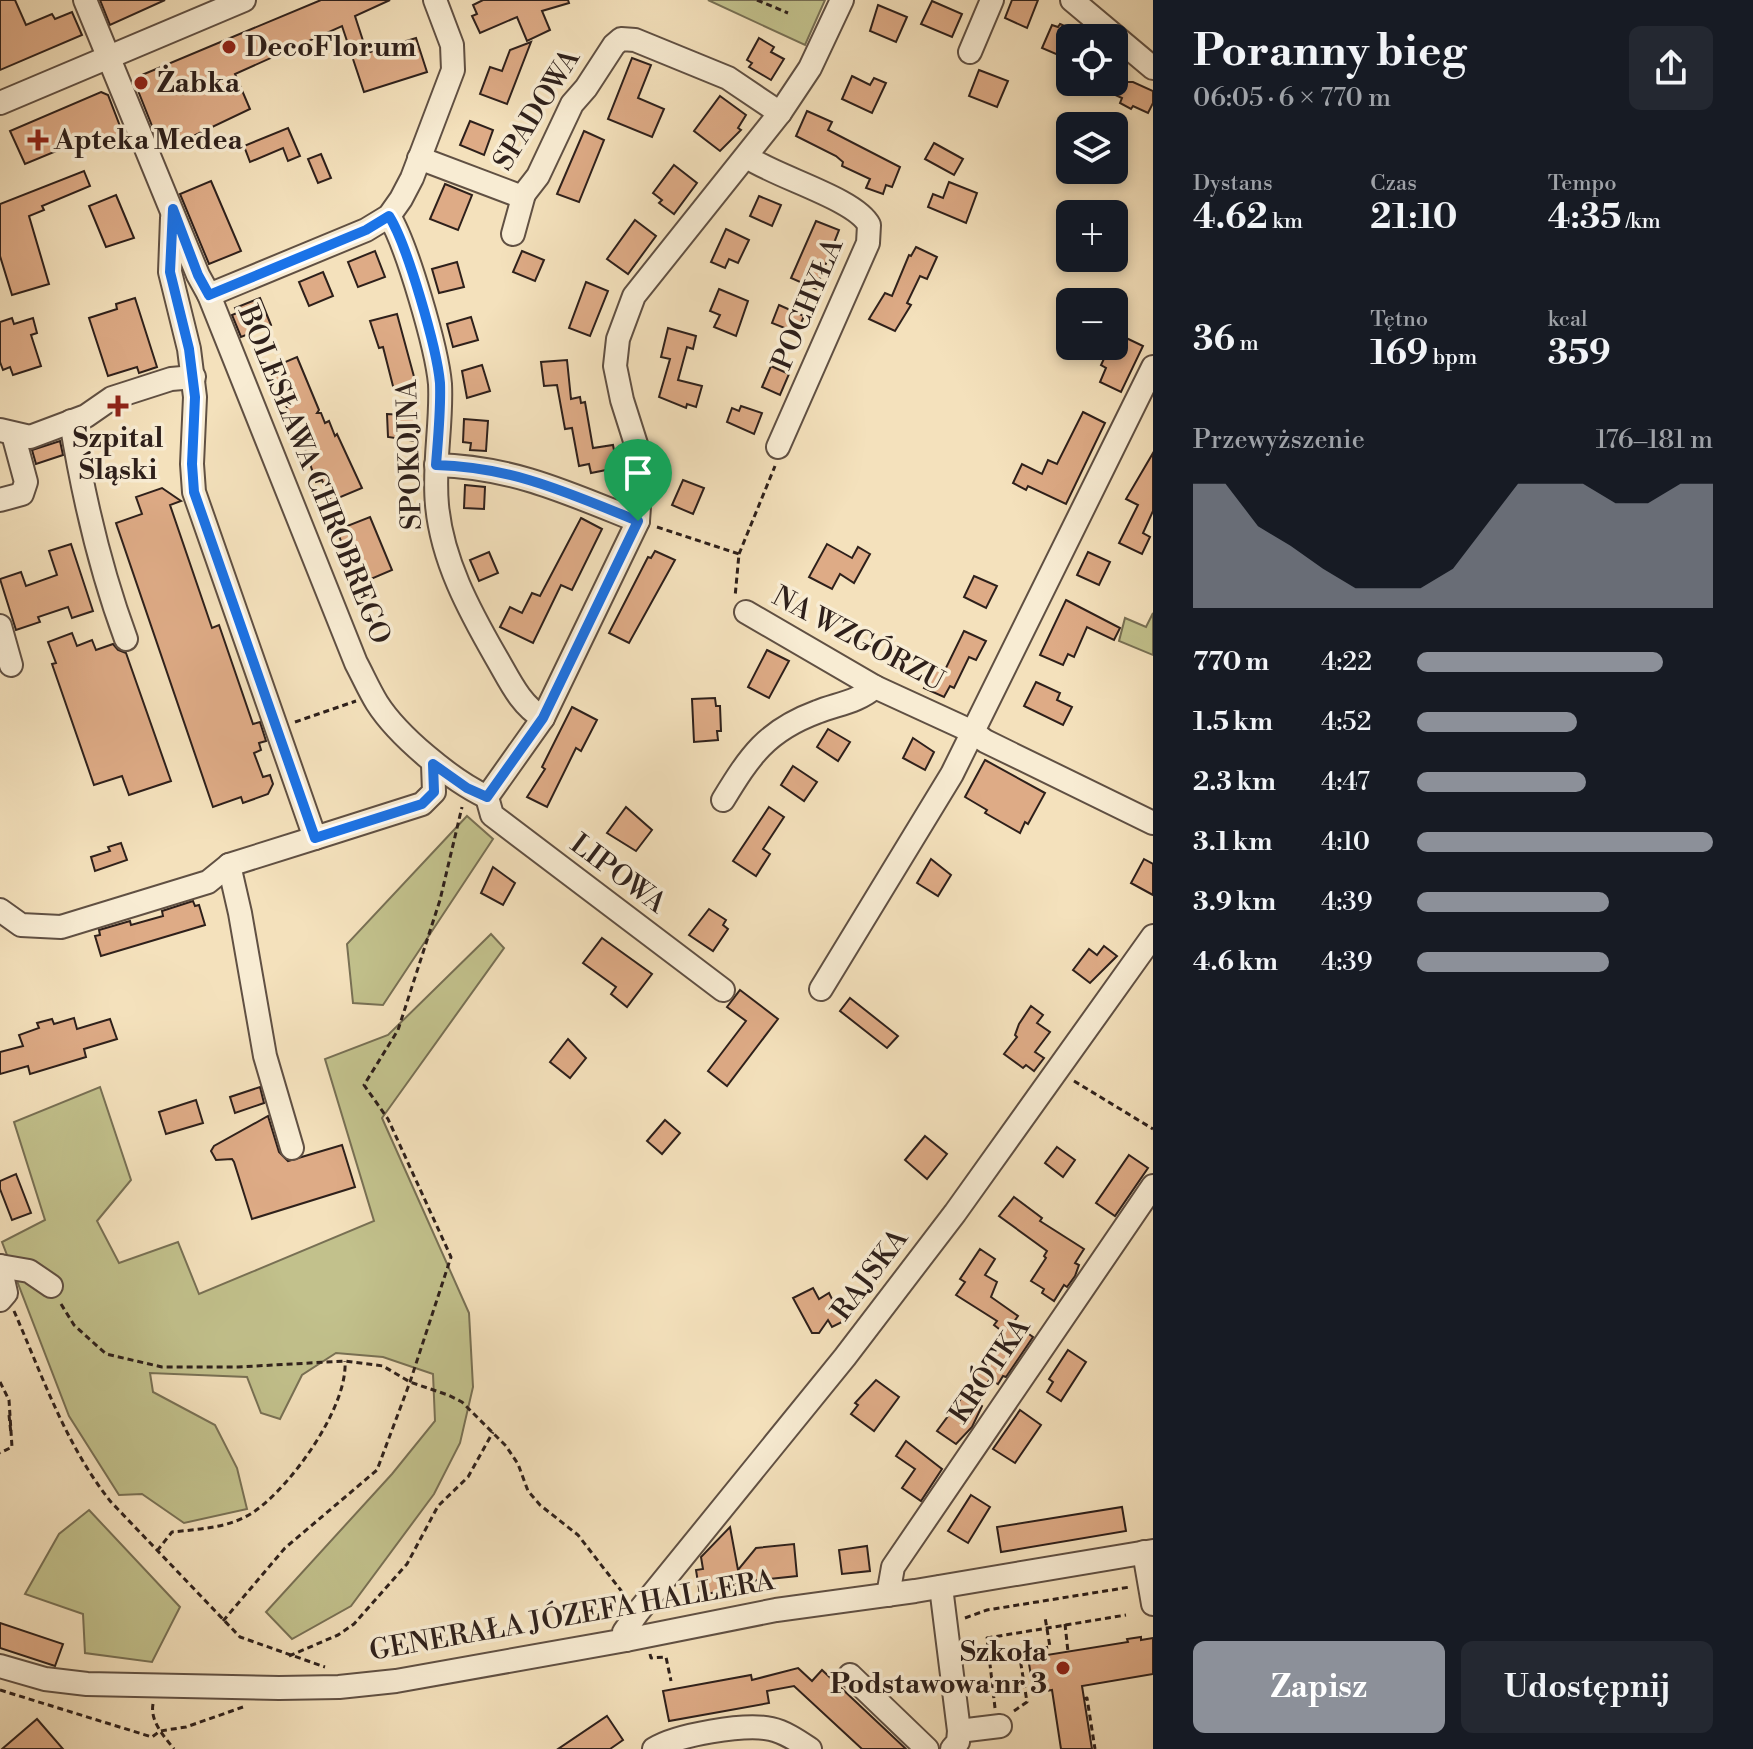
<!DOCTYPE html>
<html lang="pl">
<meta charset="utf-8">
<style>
:root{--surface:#171b24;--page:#242831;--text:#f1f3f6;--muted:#9ea1a6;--accent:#8c9099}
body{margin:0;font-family:"Libre Bodoni",serif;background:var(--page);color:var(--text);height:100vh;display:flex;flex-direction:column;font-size:30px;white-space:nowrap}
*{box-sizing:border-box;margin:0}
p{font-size:26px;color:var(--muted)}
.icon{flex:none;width:44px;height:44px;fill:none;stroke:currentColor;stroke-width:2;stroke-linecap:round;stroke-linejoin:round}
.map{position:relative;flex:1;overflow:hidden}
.panel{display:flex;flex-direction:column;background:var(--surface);width:600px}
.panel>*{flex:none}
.tools{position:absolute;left:1056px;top:24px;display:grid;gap:16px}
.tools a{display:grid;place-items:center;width:72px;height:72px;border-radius:12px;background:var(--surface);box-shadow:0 4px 12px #0003;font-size:40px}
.pin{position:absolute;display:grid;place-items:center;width:68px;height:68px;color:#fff;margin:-82px -34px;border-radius:50% 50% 50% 0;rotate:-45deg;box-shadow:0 0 8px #0007}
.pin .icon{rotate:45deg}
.round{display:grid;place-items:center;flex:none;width:84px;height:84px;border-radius:12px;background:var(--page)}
.headline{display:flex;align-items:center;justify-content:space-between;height:136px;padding:0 40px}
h1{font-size:44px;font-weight:800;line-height:60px}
.figures{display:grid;grid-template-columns:repeat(3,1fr);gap:12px;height:136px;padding:8px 40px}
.figures div{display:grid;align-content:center}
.figures b{font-size:34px;font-weight:800}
.figures small{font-size:22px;font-weight:400}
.figures p{font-size:22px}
.chart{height:224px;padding:16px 40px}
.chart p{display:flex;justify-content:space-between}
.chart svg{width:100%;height:144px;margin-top:8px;fill:var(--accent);opacity:.7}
.primary-button{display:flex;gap:16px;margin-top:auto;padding:16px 40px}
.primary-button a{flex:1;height:92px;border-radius:12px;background:var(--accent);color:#fff;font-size:32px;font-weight:800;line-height:92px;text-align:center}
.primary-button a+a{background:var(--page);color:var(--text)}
ul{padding:0 40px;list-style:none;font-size:26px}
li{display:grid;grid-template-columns:128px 96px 1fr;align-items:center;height:60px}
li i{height:20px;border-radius:10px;background:var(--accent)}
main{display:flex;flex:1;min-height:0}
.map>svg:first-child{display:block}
.green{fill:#c2c18c;stroke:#787054;stroke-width:2}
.building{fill:#deab86;stroke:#2e201b;stroke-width:2}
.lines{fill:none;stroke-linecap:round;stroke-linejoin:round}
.minor-casing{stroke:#605043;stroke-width:26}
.path{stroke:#2e201b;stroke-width:3;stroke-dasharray:6 4;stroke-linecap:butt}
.minor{stroke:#f8ecd3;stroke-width:22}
.route-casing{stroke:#fff;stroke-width:16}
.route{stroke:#1a73e8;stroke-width:10}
.poi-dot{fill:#8f2418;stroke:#f8ecd3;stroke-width:3}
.labels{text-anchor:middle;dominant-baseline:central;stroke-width:7;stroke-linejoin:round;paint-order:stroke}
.poi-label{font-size:28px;font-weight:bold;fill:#2e201b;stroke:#f8ecd3;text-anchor:start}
.street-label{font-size:28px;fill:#2e201b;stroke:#f8ecd3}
</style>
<main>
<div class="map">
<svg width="1153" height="1749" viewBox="0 0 1153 1749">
<rect width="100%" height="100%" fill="#f4e1bc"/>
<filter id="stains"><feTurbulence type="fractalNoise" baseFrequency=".0025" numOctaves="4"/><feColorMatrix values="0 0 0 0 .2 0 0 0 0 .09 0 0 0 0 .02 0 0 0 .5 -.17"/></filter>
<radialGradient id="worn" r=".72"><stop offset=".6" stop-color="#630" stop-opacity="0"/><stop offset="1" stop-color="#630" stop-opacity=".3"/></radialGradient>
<!-- green -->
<g class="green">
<polygon points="708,0 825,0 805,45"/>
<polygon points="1153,613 1153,655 1119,641 1125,618 1146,627"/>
<polygon points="467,816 493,839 383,1005 353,1003 347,944"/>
<polygon points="491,934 504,948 382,1118 469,1313 473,1387 460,1443 434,1494 351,1606 292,1639 266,1612 392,1474 435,1421 433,1374 383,1357 336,1353 302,1375 280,1419 261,1413 247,1377 150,1373 153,1392 215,1425 237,1468 247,1509 184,1523 142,1494 119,1495 69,1416 2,1242 45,1220 14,1122 100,1087 131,1180 97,1221 119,1263 178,1242 199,1294 374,1221 325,1059 388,1035"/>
<polygon points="89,1510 180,1607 152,1662 85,1653 83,1614 25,1594 59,1534"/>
</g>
<!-- building -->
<g class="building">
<polygon points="0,0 15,0 26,25 52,14 55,19 72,12 82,35 0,70"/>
<polygon points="100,0 165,0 110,25"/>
<polygon points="321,0 390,0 355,16 367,53 416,38 427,72 364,92 342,26 235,74 250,109 162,151 135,83 137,77"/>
<polygon points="483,0 568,0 569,3 542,11 550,30 527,41 517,17 480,33 472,16 477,14 473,5"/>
<polygon points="1012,0 1038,0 1027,28 1005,18"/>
<polygon points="932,1 962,14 952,37 921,24"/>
<polygon points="878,5 907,17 896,42 870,31"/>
<polygon points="1060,24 1074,30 1063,57 1042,48 1052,25 1058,27"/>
<polygon points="759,38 774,47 771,52 784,59 771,80 749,67 752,63 747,60"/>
<polygon points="531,42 507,104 480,94 490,67 502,71 510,50"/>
<polygon points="632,58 651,65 638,98 664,109 652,137 608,119"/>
<polygon points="979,70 1008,81 997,107 969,96"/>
<polygon points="852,76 870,85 874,78 886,83 872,113 842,99"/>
<polygon points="1087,82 1133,82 1153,91 1153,103 1148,113 1133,106 1131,109 1120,103 1122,98"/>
<polygon points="101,92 108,95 123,134 99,144 95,135 25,164 10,131"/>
<polygon points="720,96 746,115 738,128 741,130 720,151 694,131"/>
<polygon points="807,111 832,122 828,130 900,167 892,187 886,185 883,194 866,188 870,179 842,166 843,162 836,156 796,136"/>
<polygon points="470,121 493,130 484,155 460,145"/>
<polygon points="288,128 300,156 288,161 283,148 250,162 244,146"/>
<polygon points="584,131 604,140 579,202 557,194"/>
<polygon points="934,143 963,159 954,175 925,159"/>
<polygon points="321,154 331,178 318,183 308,159"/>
<polygon points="674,165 697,183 674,214 659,203 662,200 653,193"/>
<polygon points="84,171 90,186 42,206 44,210 29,216 49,284 12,295 0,256 0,204"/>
<polygon points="211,181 241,251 209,264 180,194"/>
<polygon points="949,182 977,193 966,223 928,207 933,194 943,198"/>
<polygon points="445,184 472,195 458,230 430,219"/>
<polygon points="116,195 134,238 106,247 89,206"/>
<polygon points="759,196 781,205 772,226 750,216"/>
<polygon points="635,220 656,236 628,274 607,259"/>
<polygon points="816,221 839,230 816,289 791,278"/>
<polygon points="726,229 749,240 738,263 729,259 725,268 711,262"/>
<polygon points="916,247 937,257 927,279 920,276 907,303 911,305 895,331 869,319 885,293 892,296 909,255 911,256"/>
<polygon points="375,251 385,277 358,287 348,262"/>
<polygon points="522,251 544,260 535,281 513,272"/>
<polygon points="457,262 464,287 439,293 432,269"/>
<polygon points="323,272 333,296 309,306 299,282"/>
<polygon points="586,282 608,291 590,336 569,328"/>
<polygon points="719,289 748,301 736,336 714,327 720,315 710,311"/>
<polygon points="135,298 157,367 139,373 137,367 108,376 89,318 117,309 116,304"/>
<polygon points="260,298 271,325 241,337 232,315 237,313 235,308"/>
<polygon points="779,305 804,316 797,333 772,323"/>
<polygon points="397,314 416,384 394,390 383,347 379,348 370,321"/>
<polygon points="471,317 478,340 453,347 447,324"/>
<polygon points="12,318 14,324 33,318 37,333 31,335 41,366 13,375 10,367 3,370 0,362 0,322"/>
<polygon points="668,328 696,336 693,349 687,347 678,380 702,386 696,407 687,404 686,408 659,397 670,359 661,357"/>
<polygon points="1122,336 1143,346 1121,392 1100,382 1106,368 1101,365 1110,346 1117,346"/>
<polygon points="297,357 319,410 317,413 321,413 325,423 329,421 335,436 337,434 362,488 331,501 322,480 316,482 295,418 292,420 271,368"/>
<polygon points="567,360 571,399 580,397 581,403 585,402 593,448 613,445 617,466 611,469 591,473 589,464 579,466 572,428 565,429 557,385 544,386 541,362"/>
<polygon points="482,365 490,391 467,398 462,371"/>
<polygon points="771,366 789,374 780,395 762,387"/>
<polygon points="741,406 762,413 754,434 727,422 732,408 739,411"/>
<polygon points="1083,412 1105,423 1066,504 1028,486 1026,490 1013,483 1022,464 1042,474 1048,460 1057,464"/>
<polygon points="387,414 419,416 416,441 388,437"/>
<polygon points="464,419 488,421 486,451 470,450 471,443 463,442"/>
<polygon points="60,441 63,455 36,464 32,450"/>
<polygon points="1153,453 1153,511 1143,533 1150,537 1142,554 1119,543 1138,505 1126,499"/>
<polygon points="683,480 704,488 693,514 672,505"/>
<polygon points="465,485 485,487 484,509 464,508"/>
<polygon points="162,488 181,501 170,505 212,628 219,625 253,724 260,722 266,741 259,743 261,750 254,753 263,777 270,775 273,784 268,794 243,803 241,797 213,807 116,523 142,514 136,497"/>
<polygon points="370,517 392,570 364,582 362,576 356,579 339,536 344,534 342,528"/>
<polygon points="581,518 602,529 572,590 561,585 533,643 500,627 510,607 522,613 532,593 540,596"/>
<polygon points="71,544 93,611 72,618 68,607 38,617 40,622 16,630 0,579 21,572 26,586 57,575 49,551"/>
<polygon points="827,544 852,558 858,547 870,554 854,583 840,574 832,589 809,577"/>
<polygon points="655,551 675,560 629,643 609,633 648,557 651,558"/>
<polygon points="489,552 498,573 479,581 470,560"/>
<polygon points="1088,552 1110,562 1099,585 1077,575"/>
<polygon points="974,576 997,586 986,608 964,597"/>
<polygon points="1066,600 1120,628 1114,640 1087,627 1074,657 1068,654 1063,665 1040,655"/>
<polygon points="964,631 986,641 976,660 969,657 954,688 950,686 944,697 924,688 935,666 945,670"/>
<polygon points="72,633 77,646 92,640 96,650 113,644 118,650 126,653 171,781 129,795 122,776 94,785 52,664 56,663 48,642"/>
<polygon points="767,650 789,661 769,698 748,687"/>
<polygon points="1036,682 1060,693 1057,700 1072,707 1063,725 1024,706"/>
<polygon points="715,698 716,706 720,706 721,731 717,731 718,740 694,742 692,699"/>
<polygon points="572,707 597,720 581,751 576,748 547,807 527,797 545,769 542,767"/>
<polygon points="828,729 850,742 838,761 817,747"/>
<polygon points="913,738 934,752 925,770 903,758"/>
<polygon points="985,760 1045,793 1028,824 1025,822 1020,833 985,813 987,810 965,797"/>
<polygon points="793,766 817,782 804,801 781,785"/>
<polygon points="626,807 652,830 636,851 607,833"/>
<polygon points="769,807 784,817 763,849 770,854 756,876 733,861"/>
<polygon points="121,843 127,860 95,871 91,857 110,851 108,847"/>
<polygon points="931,859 951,875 938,896 917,883"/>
<polygon points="1144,859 1153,864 1153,895 1131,883"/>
<polygon points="493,867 515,883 503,905 481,893"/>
<polygon points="193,901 195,906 199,905 205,925 101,956 95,936 100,935 99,930 130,921 131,925 163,916 162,911"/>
<polygon points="709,909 726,920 723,925 728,929 713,951 689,935"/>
<polygon points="602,938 652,974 627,1007 611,994 616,987 583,963"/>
<polygon points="1104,946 1117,956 1090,983 1073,970 1089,949 1097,955"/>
<polygon points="740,990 778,1019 727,1086 708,1071 746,1021 727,1007"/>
<polygon points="850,998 898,1036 887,1048 840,1011"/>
<polygon points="1031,1006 1043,1015 1037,1023 1050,1032 1035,1052 1044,1058 1034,1071 1026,1065 1023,1068 1004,1054 1017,1037 1015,1035 1019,1024"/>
<polygon points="74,1018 77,1029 110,1019 117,1039 84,1049 86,1057 30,1074 28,1066 0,1074 0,1052 23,1046 19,1035 39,1028 37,1023 52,1019 54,1024"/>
<polygon points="568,1039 586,1058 570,1078 550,1062"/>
<polygon points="260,1087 264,1103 235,1113 230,1097"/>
<polygon points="196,1100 203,1123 166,1134 159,1112"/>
<polygon points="268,1116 279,1152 288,1161 342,1145 355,1187 252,1219 234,1162 232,1159 216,1160 211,1151 214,1146"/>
<polygon points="665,1120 680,1133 662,1154 647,1141"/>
<polygon points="925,1136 947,1154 927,1179 905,1160"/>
<polygon points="1057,1147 1075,1160 1063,1177 1045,1163"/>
<polygon points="1129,1155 1148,1168 1115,1216 1096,1203"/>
<polygon points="16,1174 31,1213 12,1220 0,1189 0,1181"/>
<polygon points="1014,1197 1042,1218 1040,1221 1084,1249 1075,1263 1079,1265 1075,1276 1067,1287 1064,1285 1054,1301 1042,1293 1044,1289 1031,1281 1046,1258 1044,1256 1047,1251 999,1216"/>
<polygon points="980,1249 995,1259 985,1275 997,1282 991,1297 1018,1316 1013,1323 1033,1337 1006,1377 1003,1376 998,1384 990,1379 975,1401 982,1406 972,1427 956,1444 937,1431 974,1381 971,1379 1003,1332 994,1325 997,1321 956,1295 965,1282 960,1279"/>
<polygon points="813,1288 819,1299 829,1293 835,1305 839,1303 848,1319 832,1327 828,1320 819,1333 812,1333 793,1298"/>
<polygon points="1068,1350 1086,1362 1061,1401 1047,1392 1053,1382 1049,1379"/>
<polygon points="876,1380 899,1397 874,1431 851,1414 858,1405 855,1403"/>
<polygon points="1020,1410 1041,1425 1015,1463 993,1449"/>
<polygon points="906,1441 942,1469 921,1501 902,1488 915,1469 896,1456"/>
<polygon points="971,1495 990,1507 968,1543 948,1531"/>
<polygon points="1122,1507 1126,1531 1001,1552 997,1527"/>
<polygon points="730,1527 738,1570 756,1548 794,1544 797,1576 733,1583 734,1589 700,1595 696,1570 703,1569 701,1557"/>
<polygon points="867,1546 870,1571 842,1574 839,1550"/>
<polygon points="0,1623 63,1644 55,1666 0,1648"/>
<polygon points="1141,1637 1141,1640 1153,1638 1153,1674 1082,1686 1092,1749 1061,1749 1052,1690 1034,1693 1028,1658 1128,1642 1127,1639"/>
<polygon points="798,1668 812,1681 822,1670 906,1749 862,1749 794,1686 767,1691 769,1703 669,1721 663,1691 751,1675 752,1680"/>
<polygon points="607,1716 623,1740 610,1749 558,1749"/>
<polygon points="37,1719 63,1749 2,1749"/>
</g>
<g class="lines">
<defs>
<g id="minor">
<path d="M85 0 198 275 209 295 356 663C363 676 369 690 377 703 398 736 451 780 487 797"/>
<polyline points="1072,0 1153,68"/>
<polyline points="970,52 992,0"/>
<polyline points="0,103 244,0"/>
<path d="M747 157C776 177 856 199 869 225L868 243 778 447"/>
<polyline points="419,158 517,195 524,194 538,176 572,104 586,88 614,45 621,39 635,40 728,78 780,113"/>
<path d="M389 216C407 245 437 349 440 384 442 424 433 464 437 505 442 560 469 610 496 657 509 679 520 705 543 718"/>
<polyline points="172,218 170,272 189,349 195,397 192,464 194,492 315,838 422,804 434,792 433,764"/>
<polyline points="513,234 524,194"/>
<polyline points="209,295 366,230 389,216 401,199 412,178 453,70 452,45 435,0"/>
<path d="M71 421C83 495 100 569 126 639"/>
<polyline points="0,430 30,437 86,416 112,398 171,379 194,377"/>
<path d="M436 465C513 467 568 493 638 521"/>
<polyline points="0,500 22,494 26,482 13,434"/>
<polyline points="746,612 875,687 973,732 985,741 1153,823"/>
<polyline points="0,626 11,665"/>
<polyline points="487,797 543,718 638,521 642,463 622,400 615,366 618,339 634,296 780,113 810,68 842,0"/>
<polyline points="487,797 492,815 723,990"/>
<path d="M723 800C750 756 766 731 817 712 837 704 858 702 875 687"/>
<polyline points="229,865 240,913 265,1056 292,1148"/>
<polyline points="0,910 21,925 61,927 208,882 229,865 315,838"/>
<polyline points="821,989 952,774 1153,367"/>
<polyline points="0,1266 29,1271 51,1286"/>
<polyline points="0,1266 6,1293 0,1300"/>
<polyline points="1144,1552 1153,1604"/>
<polyline points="941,1587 959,1731 958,1742 952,1749"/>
<polyline points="888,1595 893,1567 1153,1186"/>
<polyline points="626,1640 624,1632 638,1612 845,1357 955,1213 1153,936"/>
<polyline points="0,1666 45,1679 87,1684 279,1688 339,1687 396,1681 626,1640 776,1610 915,1591 1153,1551"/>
<polyline points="850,1675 927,1749"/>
<polyline points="959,1731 1000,1726"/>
<path d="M654 1749C676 1735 745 1723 771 1729 785 1732 798 1741 810 1749"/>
</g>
</defs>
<!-- minor casing -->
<use href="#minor" class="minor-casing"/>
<!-- path -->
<g class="path">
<polyline points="757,0 788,13"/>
<polyline points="657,527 739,554 735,597"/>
<polyline points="739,554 775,466"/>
<polyline points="295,722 356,701"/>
<polyline points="1074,1081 1153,1129"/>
<polyline points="61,1304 74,1325 106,1354 162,1367 238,1367 345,1361 383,1366 410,1382 448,1395 462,1402 506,1446 518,1464 528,1491 540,1505 578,1535 626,1597"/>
<path d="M14 1311C42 1375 66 1446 111 1502L240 1637 325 1667"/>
<polyline points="0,1382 9,1400 12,1447 0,1453"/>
<polyline points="9,1415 11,1434"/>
<path d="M157 1551 172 1532C200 1529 231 1528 255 1511 292 1485 348 1407 345 1361"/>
<polyline points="965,1618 987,1610 1130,1587"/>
<polyline points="223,1621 285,1548 377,1470 410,1382 451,1257 388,1119 364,1085 398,1030 440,900 462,807"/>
<polyline points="1065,1624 1068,1652"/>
<polyline points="650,1654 651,1658 666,1657 671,1681"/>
<polyline points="289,1656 338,1635 354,1624 407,1564 438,1506 468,1477 493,1432"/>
<polyline points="0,1690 152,1737 160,1731 186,1727 243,1707"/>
<polyline points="1084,1699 1087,1698 1095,1749"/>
<path d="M153 1704C150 1721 163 1735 174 1749"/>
<polyline points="995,1708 987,1638 1126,1615"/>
<polyline points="1014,1711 1027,1702 1019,1652 1050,1647 1045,1617"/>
</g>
<!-- minor -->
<use href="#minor" class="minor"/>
</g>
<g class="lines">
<defs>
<path id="route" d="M173 209 198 275 209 295 366 230 389 216C407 244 437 349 440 383 441 410 438 438 436 465 513 467 568 493 638 521L543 718 487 797 467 788 433 764 434 792 422 804 315 838 194 492 192 464 195 397 189 349 170 272Z"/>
</defs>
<!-- route casing -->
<use href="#route" class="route-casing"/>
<!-- route -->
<use href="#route" class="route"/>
</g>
<!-- markers -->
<g class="poi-dot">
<circle cx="229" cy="47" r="8"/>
<circle cx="141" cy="83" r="8"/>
<path d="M34 128h8v8h8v8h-8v8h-8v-8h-8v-8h8z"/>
<path d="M114 394h8v8h8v8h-8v8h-8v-8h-8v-8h8z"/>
<circle cx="1063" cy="1668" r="8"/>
</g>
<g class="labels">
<!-- poi labels -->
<g class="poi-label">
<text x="245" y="47">DecoFlorum</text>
<text x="157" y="83">Żabka</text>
<text x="54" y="140">Apteka Medea</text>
<text x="118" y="438" text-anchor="middle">Szpital<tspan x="118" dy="32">Śląski</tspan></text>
<text x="1047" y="1652" text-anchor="end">Szkoła<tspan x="1047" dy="32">Podstawowa nr 3</tspan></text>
</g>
<!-- street labels -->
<g class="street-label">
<text transform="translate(537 110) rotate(-58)">SPADOWA</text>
<text transform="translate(808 304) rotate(-67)">POCHYŁA</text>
<text transform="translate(410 455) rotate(-92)">SPOKOJNA</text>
<text transform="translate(314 475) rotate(68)">BOLESŁAWA CHROBREGO</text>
<text transform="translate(858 639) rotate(28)">NA WZGÓRZU</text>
<text transform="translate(618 874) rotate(37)">LIPOWA</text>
<text transform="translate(870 1275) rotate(-53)">RAJSKA</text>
<text transform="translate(990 1371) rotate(-56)">KRÓTKA</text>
<text transform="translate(572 1616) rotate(-10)">GENERAŁA JÓZEFA HALLERA</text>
</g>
</g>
<rect width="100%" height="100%" filter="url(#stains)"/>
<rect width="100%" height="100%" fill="url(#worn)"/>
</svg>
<div class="tools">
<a><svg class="icon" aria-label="locate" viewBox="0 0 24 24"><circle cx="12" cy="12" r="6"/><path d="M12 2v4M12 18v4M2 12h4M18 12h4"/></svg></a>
<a><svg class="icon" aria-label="layers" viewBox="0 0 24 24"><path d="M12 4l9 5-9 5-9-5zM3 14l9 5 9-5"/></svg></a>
<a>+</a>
<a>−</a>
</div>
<div class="pin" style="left:638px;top:521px;background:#1e9e55"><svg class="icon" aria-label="arrive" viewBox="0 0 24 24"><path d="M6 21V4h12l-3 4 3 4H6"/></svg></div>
</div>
<section class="panel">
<div class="headline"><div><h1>Poranny bieg</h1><p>06:05 · 6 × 770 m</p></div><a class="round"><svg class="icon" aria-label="share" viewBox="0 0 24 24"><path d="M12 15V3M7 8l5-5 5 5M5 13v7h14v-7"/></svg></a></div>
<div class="figures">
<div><p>Dystans</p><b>4.62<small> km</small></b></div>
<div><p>Czas</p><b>21:10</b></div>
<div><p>Tempo</p><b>4:35<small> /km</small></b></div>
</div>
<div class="figures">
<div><b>36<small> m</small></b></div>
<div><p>Tętno</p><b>169<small> bpm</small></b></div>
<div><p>kcal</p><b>359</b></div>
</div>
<div class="chart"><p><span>Przewyższenie</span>176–181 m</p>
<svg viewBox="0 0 160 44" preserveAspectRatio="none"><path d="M0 44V6L10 6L20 19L30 25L40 32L50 38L60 38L70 38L80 32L90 19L100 6L110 6L120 6L130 12L140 12L150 6L160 6V44z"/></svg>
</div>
<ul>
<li><b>770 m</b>4:22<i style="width:83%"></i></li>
<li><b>1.5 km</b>4:52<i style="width:54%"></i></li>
<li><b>2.3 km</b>4:47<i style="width:57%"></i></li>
<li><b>3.1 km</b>4:10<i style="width:100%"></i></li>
<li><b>3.9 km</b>4:39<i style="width:65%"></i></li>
<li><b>4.6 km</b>4:39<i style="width:65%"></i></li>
</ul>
<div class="primary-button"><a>Zapisz</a><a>Udostępnij</a></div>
</section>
</main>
